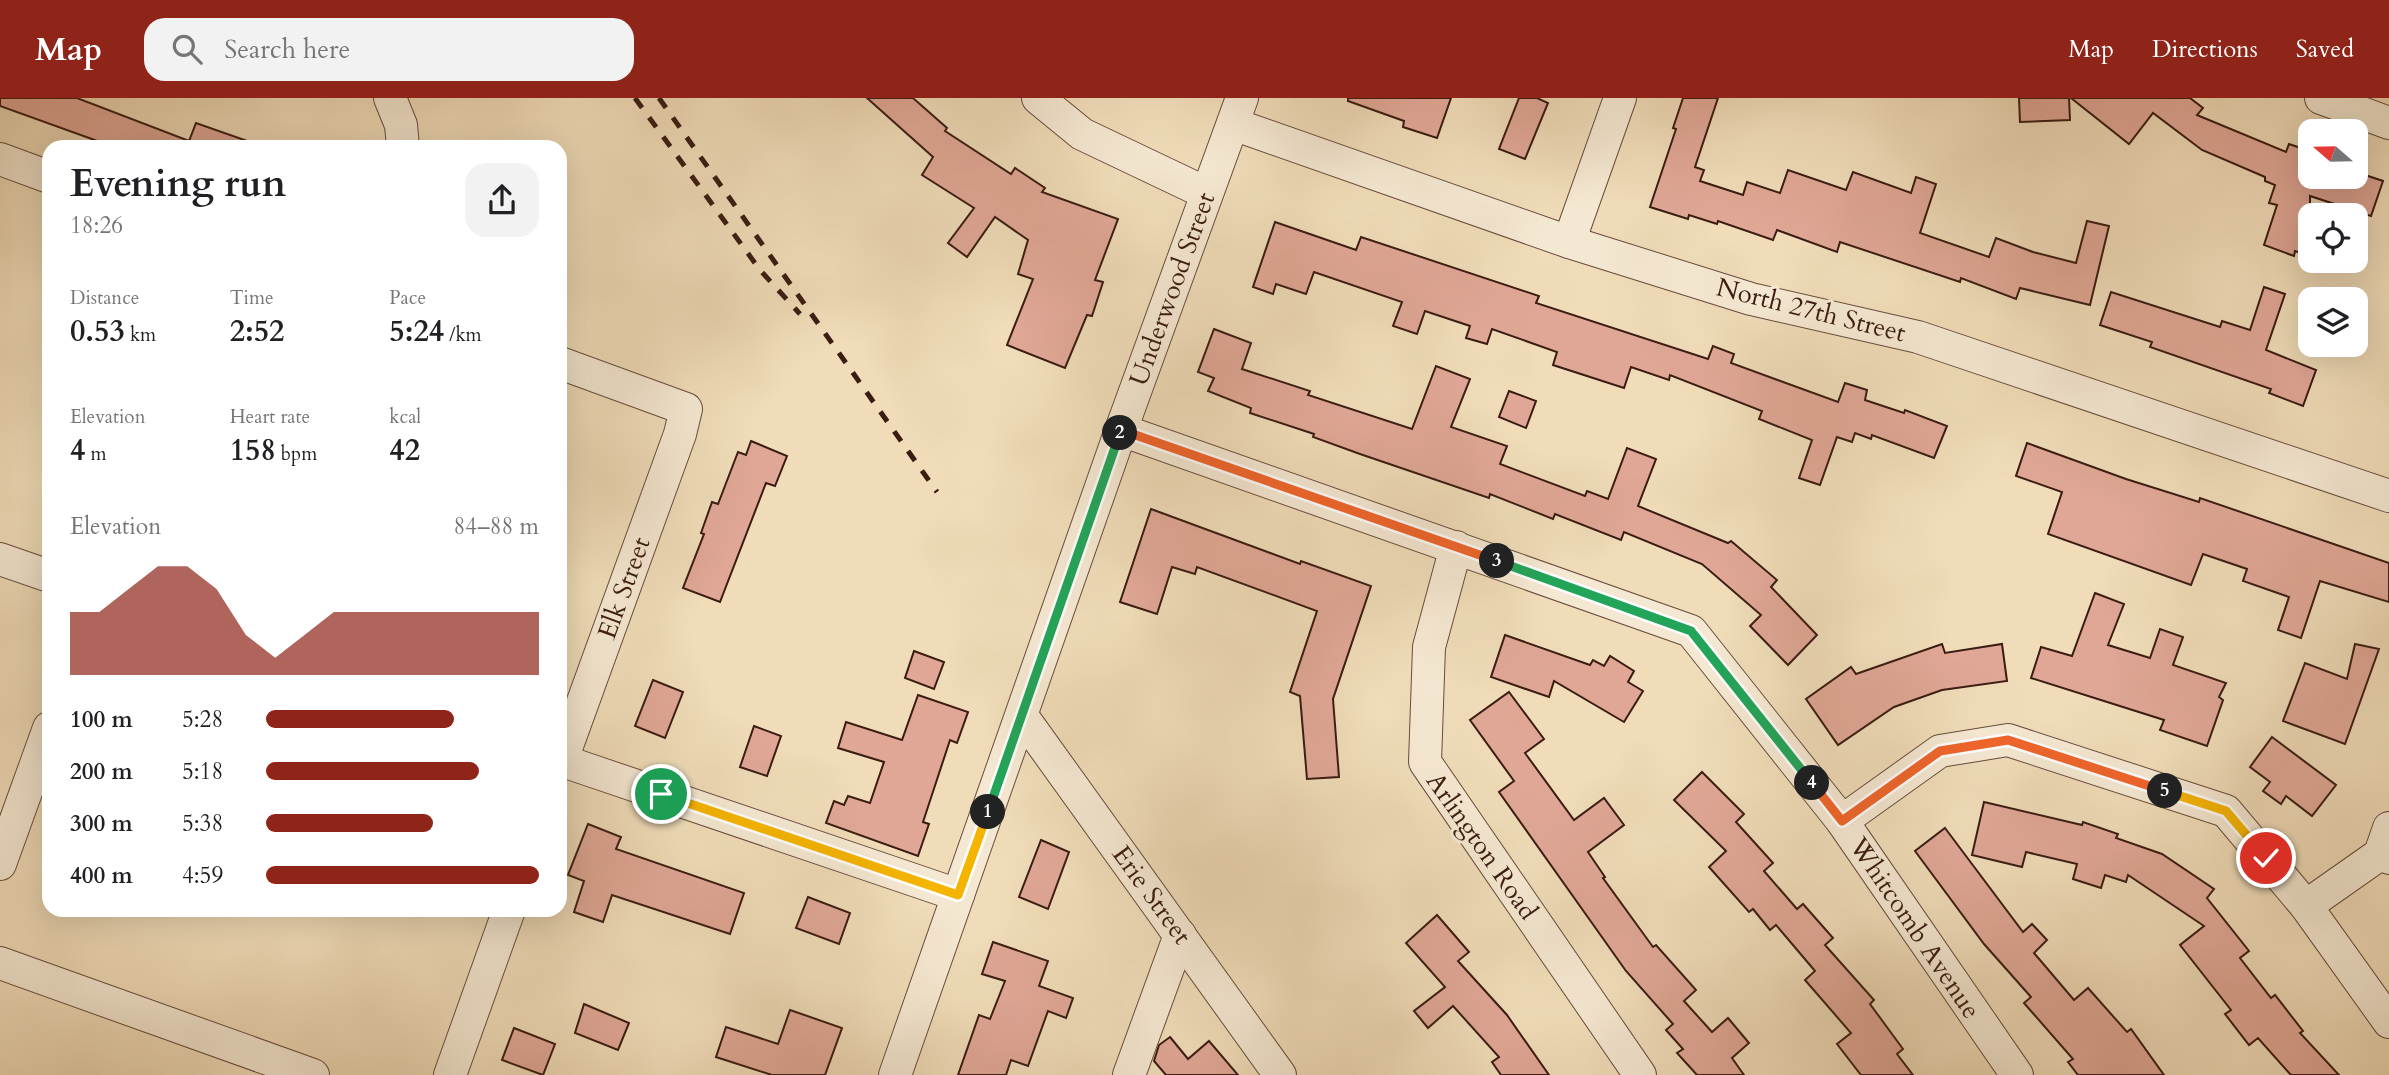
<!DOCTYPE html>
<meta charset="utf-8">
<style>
:root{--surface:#fff;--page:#f2f2f2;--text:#202124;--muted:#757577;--accent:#8f2418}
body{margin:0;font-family:Cardo,serif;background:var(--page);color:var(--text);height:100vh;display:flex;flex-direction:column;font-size:26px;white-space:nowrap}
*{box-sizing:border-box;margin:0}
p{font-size:23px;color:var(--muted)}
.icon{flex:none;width:38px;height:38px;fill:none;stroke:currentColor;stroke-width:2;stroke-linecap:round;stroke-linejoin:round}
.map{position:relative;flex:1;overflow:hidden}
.side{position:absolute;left:42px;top:42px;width:525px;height:777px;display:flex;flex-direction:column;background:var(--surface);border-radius:21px;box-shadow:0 7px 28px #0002}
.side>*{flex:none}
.needle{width:46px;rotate:290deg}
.controls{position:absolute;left:2298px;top:21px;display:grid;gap:14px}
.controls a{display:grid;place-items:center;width:70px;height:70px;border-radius:14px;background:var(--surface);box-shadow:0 7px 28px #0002;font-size:35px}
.pin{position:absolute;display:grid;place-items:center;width:60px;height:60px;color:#fff;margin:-30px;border:4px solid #fff;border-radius:50%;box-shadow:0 2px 7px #0007}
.km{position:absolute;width:35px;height:35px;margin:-18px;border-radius:50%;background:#222;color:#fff;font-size:19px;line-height:35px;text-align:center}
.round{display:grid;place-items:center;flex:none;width:74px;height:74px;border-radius:21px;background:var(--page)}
.summary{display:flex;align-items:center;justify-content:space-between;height:119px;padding:0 28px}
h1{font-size:38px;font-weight:800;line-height:52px}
.figures{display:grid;grid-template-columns:repeat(3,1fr);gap:10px;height:119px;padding:7px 28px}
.figures div{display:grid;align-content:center}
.figures b{font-size:30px;font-weight:800}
.figures small{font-size:19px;font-weight:400}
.figures p{font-size:19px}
.chart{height:196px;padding:14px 28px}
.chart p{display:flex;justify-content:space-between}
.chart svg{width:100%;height:126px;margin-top:7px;fill:var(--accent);opacity:.7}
ul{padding:0 28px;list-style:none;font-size:23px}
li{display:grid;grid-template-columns:112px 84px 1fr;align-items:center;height:52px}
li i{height:18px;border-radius:9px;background:var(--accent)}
header{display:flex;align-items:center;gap:42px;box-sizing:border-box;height:98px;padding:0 35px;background:var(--accent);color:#fff}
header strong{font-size:33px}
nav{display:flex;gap:38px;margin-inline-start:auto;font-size:24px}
.search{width:490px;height:63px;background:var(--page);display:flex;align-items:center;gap:18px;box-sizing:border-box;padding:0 24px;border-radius:21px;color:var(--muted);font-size:26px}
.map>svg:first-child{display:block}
.building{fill:#e0a796;stroke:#3a1c11;stroke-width:2}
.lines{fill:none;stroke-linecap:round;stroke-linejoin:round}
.minor-casing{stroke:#684c3b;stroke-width:34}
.minor{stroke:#f5e8d2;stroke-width:32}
.rail{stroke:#3a1c11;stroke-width:5;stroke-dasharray:12 12;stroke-linecap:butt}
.split-1-casing{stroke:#fff;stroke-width:14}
.split-2-casing{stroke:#fff;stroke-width:14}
.split-3-casing{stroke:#fff;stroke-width:14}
.split-4-casing{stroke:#fff;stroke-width:14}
.split-5-casing{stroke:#fff;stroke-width:14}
.split-6-casing{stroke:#fff;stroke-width:14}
.split-1{stroke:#f5b400;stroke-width:9}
.split-2{stroke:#22a559;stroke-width:9}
.split-3{stroke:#f0652b;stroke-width:9}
.split-4{stroke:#22a559;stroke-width:9}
.split-5{stroke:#f0652b;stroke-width:9}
.split-6{stroke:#f5b400;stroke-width:9}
.labels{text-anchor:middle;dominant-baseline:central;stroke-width:6;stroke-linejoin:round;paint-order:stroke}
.street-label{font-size:26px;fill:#3a1c11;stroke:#f5e8d2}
</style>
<header>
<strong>Map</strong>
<div class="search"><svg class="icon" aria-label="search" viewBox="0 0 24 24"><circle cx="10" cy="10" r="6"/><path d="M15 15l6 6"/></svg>Search here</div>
<nav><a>Map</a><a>Directions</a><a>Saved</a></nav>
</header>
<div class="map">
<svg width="2389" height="977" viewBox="0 0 2389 977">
<rect width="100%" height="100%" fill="#f0dcb9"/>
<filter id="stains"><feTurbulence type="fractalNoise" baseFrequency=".00286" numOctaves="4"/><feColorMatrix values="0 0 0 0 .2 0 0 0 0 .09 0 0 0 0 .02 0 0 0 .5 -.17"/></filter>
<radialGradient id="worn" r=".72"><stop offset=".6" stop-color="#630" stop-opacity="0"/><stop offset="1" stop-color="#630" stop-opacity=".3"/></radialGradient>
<!-- building -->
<g class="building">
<polygon points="0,0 77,0 189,43 196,25 256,46 255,49 114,49 0,8"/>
<polygon points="867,0 913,0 947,30 945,33 1011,76 1015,70 1045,90 1042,94 1118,121 1095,182 1103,184 1092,218 1087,217 1065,270 1007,247 1033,181 1018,176 1028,142 995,119 967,159 948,145 974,110 922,77 933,59"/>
<polygon points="1348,0 1451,0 1437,40 1403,29 1404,23 1348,3"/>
<polygon points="1519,0 1537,0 1548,5 1525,61 1499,51"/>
<polygon points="1683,0 1718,0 1695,69 1704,72 1700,83 1743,97 1747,84 1780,95 1788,72 1846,92 1853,74 1911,95 1916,79 1936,86 1920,135 1989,159 1996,140 2033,154 2076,165 2087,123 2109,128 2090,207 2020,190 2016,201 1961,180 1960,184 1840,144 1837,154 1777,132 1773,142 1718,123 1717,126 1689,117 1688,121 1650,109 1676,31 1673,30"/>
<polygon points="2019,0 2069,0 2070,22 2020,24"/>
<polygon points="2071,0 2190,0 2203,10 2197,17 2286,54 2289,46 2310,53 2310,79 2356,79 2356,74 2383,83 2371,118 2310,98 2310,158 2295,153 2294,158 2264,147 2277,107 2269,105 2275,87 2265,83 2265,79 2202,52 2153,15 2129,46"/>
<polygon points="1275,124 1356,152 1361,139 1539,198 1536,205 1708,261 1713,248 1734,256 1731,265 1838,304 1845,285 1867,292 1865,302 1904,315 1905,312 1947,328 1934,360 1872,337 1871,341 1855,335 1852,344 1837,339 1820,387 1799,380 1812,342 1759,321 1762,313 1670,277 1669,282 1631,269 1624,290 1553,267 1557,254 1492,231 1487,246 1466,240 1470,228 1425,213 1417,236 1393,228 1402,204 1314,174 1306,196 1276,186 1273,196 1253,189"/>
<polygon points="2264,189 2285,196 2266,252 2316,272 2303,308 2269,295 2271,291 2150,249 2152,244 2100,227 2111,194 2220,229 2222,223 2250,232"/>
<polygon points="1214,231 1251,245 1242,271 1310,293 1308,297 1412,331 1436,268 1470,281 1451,329 1507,348 1500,366 1585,398 1587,393 1608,401 1627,350 1656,361 1638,408 1728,445 1731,443 1777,482 1771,489 1817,537 1788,567 1750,528 1761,517 1702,466 1624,434 1621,442 1555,416 1553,421 1490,396 1489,400 1360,356 1313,339 1314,336 1250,315 1251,310 1208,293 1214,280 1198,274"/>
<polygon points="1509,293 1536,303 1526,330 1499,319"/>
<polygon points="751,343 787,358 775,388 766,385 720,504 683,490 704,436 701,435 712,404 718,406 738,354 746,357"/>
<polygon points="2027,345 2126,381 2199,404 2200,400 2389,465 2389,504 2320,483 2301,540 2278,532 2289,499 2243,483 2247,471 2203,456 2191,487 2048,436 2062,394 2016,378"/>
<polygon points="1151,411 1300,466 1301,463 1371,488 1333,601 1339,679 1307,681 1300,598 1290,594 1317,513 1197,469 1195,476 1172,469 1157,516 1120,504"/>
<polygon points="2095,495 2124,506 2108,547 2150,560 2160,531 2183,539 2173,567 2226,585 2219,599 2223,602 2207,648 2160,632 2164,622 2031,580 2041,549 2072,558"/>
<polygon points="1505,537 1590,567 1593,562 1604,568 1610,558 1634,573 1628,584 1643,593 1624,624 1554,583 1549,599 1491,579"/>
<polygon points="1942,546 1945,555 2002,546 2007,583 1942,592 1894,609 1838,647 1806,601 1851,569 1856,576"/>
<polygon points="2355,546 2379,551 2345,646 2283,623 2305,565 2347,581"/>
<polygon points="914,553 944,564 934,591 905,580"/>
<polygon points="653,582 683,594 665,640 635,628"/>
<polygon points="1509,594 1544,641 1525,655 1574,722 1604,700 1624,727 1588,754 1605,779 1603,780 1653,849 1656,847 1696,892 1684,903 1712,934 1728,920 1749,945 1732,960 1744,977 1697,977 1677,955 1683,951 1666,932 1673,926 1626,873 1499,694 1514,683 1470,622"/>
<polygon points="918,597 968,614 957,645 950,642 923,724 929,726 918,758 826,725 834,703 844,707 848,698 870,705 884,664 838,650 846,624 902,642"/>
<polygon points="754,628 781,638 767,678 740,669"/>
<polygon points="2272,639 2336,687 2312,718 2286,698 2281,706 2263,693 2270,684 2250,669"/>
<polygon points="1702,674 1744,716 1736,724 1773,765 1764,773 1797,811 1803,806 1833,840 1825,847 1874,902 1870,906 1903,951 1897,956 1913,977 1861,977 1837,946 1851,935 1805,882 1815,873 1776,827 1770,832 1753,811 1749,814 1709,769 1726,753 1674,702"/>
<polygon points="1984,704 2082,727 2083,724 2118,736 2116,740 2162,756 2214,791 2207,800 2249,853 2240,860 2271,900 2275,897 2303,933 2300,935 2339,977 2291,977 2258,940 2249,947 2225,916 2231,912 2180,847 2204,828 2128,777 2126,784 2105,777 2101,790 2073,781 2077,766 2026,754 2022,769 1972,757"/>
<polygon points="588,726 621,739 616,751 744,795 730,836 612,797 603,824 574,814 584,783 568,777"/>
<polygon points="1945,730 2023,834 2032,826 2047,842 2034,855 2074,902 2088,890 2127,934 2131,931 2164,977 2078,977 2068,964 2073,961 2024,905 2031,899 1984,846 1915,753"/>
<polygon points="1041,742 1069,754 1048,811 1019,799"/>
<polygon points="808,799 850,815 839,846 796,830"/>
<polygon points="1437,817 1469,854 1458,863 1507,917 1549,977 1501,977 1492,964 1499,959 1453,908 1428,930 1414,913 1445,889 1406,845"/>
<polygon points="993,844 1048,863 1039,888 1073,900 1066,920 1048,913 1028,968 1011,962 1006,977 958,977 979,917 990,921 1005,883 982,876"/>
<polygon points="584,906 629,925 618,952 575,935"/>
<polygon points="790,912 842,930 825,977 772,977 716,959 726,929 778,946"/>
<polygon points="514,930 555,946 543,977 502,962"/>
<polygon points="1170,939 1188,961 1209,943 1238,977 1166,977 1154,963 1159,947"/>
</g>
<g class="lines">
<defs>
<g id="minor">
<polyline points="390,0 401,27 403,49"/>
<polyline points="1038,0 1082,36 1206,95"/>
<polyline points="2321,0 2389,25"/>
<polyline points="1233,26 1569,144 1751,201 1918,239 2389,398"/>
<polyline points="0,61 49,79"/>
<polyline points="1569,144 1620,0"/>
<polyline points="560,265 686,311 680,336 560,667"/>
<polyline points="1121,332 1691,533 1842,723 2017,977"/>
<polyline points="1456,449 1429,549 1425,664 1640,977"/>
<polyline points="0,461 49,478"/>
<polyline points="1022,618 1280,977"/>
<polyline points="560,662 958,797"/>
<polyline points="1842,723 1940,653 2008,642 2226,713 2306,808 2389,924"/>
<polyline points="2380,756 2389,730"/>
<polyline points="0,766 49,630"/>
<polyline points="2306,808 2380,756 2389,760"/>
<polyline points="0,865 313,977"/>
<polyline points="450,977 509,812"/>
<polyline points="895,977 1121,332 1242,0"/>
<polyline points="1129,977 1180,837"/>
</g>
</defs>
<!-- minor casing -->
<use href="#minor" class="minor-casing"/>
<!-- minor -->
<use href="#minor" class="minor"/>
<!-- rail -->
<g class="rail">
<polyline points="635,0 760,172 800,216"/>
<polyline points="659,0 937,394"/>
</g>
</g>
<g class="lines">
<defs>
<polyline id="split-1" points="661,696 958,797 988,714"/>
<polyline id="split-2" points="988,714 1120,335"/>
<polyline id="split-3" points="1120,335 1121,332 1497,463"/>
<polyline id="split-4" points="1497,463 1691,533 1812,685"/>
<polyline id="split-5" points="1812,685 1842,723 1940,653 2008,642 2165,693"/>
<polyline id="split-6" points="2165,693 2226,713 2266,760"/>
</defs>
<!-- split-1 casing -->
<use href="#split-1" class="split-1-casing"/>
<!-- split-2 casing -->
<use href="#split-2" class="split-2-casing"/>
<!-- split-3 casing -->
<use href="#split-3" class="split-3-casing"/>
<!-- split-4 casing -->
<use href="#split-4" class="split-4-casing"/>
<!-- split-5 casing -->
<use href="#split-5" class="split-5-casing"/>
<!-- split-6 casing -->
<use href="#split-6" class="split-6-casing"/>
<!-- split-1 -->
<use href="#split-1" class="split-1"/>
<!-- split-2 -->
<use href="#split-2" class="split-2"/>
<!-- split-3 -->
<use href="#split-3" class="split-3"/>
<!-- split-4 -->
<use href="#split-4" class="split-4"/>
<!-- split-5 -->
<use href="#split-5" class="split-5"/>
<!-- split-6 -->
<use href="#split-6" class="split-6"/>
</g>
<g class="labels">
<!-- street labels -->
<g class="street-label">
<text transform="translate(1172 191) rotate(-70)">Underwood Street</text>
<text transform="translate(1811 212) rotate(14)">North 27th Street</text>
<text transform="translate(624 490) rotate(-70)">Elk Street</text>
<text transform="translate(1482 748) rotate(55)">Arlington Road</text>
<text transform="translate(1152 797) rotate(54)">Erie Street</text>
<text transform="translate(1915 830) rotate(56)">Whitcomb Avenue</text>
</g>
</g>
<rect width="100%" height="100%" filter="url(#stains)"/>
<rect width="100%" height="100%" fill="url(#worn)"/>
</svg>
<div class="controls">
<a><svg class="needle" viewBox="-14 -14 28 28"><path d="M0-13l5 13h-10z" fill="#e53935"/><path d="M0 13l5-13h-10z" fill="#757577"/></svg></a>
<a><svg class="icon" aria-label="locate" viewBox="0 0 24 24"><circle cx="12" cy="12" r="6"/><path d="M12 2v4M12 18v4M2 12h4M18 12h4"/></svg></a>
<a><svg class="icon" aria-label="layers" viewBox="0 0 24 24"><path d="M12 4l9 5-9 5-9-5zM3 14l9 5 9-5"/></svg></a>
</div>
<div class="pin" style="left:661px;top:696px;background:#1e9e55"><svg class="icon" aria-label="arrive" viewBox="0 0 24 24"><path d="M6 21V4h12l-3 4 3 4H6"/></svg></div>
<div class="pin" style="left:2266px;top:760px;background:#d93025"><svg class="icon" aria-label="check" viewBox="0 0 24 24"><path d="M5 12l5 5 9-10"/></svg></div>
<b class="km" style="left:988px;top:714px">1</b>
<b class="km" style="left:1120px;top:335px">2</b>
<b class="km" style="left:1497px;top:463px">3</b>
<b class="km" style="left:1812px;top:685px">4</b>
<b class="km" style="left:2165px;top:693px">5</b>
<section class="side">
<div class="summary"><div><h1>Evening run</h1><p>18:26</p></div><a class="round"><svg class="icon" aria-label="share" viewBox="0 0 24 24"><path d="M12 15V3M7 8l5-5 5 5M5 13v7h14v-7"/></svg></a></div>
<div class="figures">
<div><p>Distance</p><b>0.53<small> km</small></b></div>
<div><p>Time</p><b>2:52</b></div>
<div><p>Pace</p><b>5:24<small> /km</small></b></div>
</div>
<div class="figures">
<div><p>Elevation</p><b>4<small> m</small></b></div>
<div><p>Heart rate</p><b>158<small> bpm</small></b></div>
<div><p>kcal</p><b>42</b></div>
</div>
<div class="chart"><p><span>Elevation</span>84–88 m</p>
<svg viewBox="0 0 160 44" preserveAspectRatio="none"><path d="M0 44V22L10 22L20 14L30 6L40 6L50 14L60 30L70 38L80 30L90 22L100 22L110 22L120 22L130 22L140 22L150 22L160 22V44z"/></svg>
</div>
<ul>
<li><b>100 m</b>5:28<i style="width:69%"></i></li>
<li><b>200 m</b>5:18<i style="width:78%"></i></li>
<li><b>300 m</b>5:38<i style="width:61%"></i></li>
<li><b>400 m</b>4:59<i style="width:100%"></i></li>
</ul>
</section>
</div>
